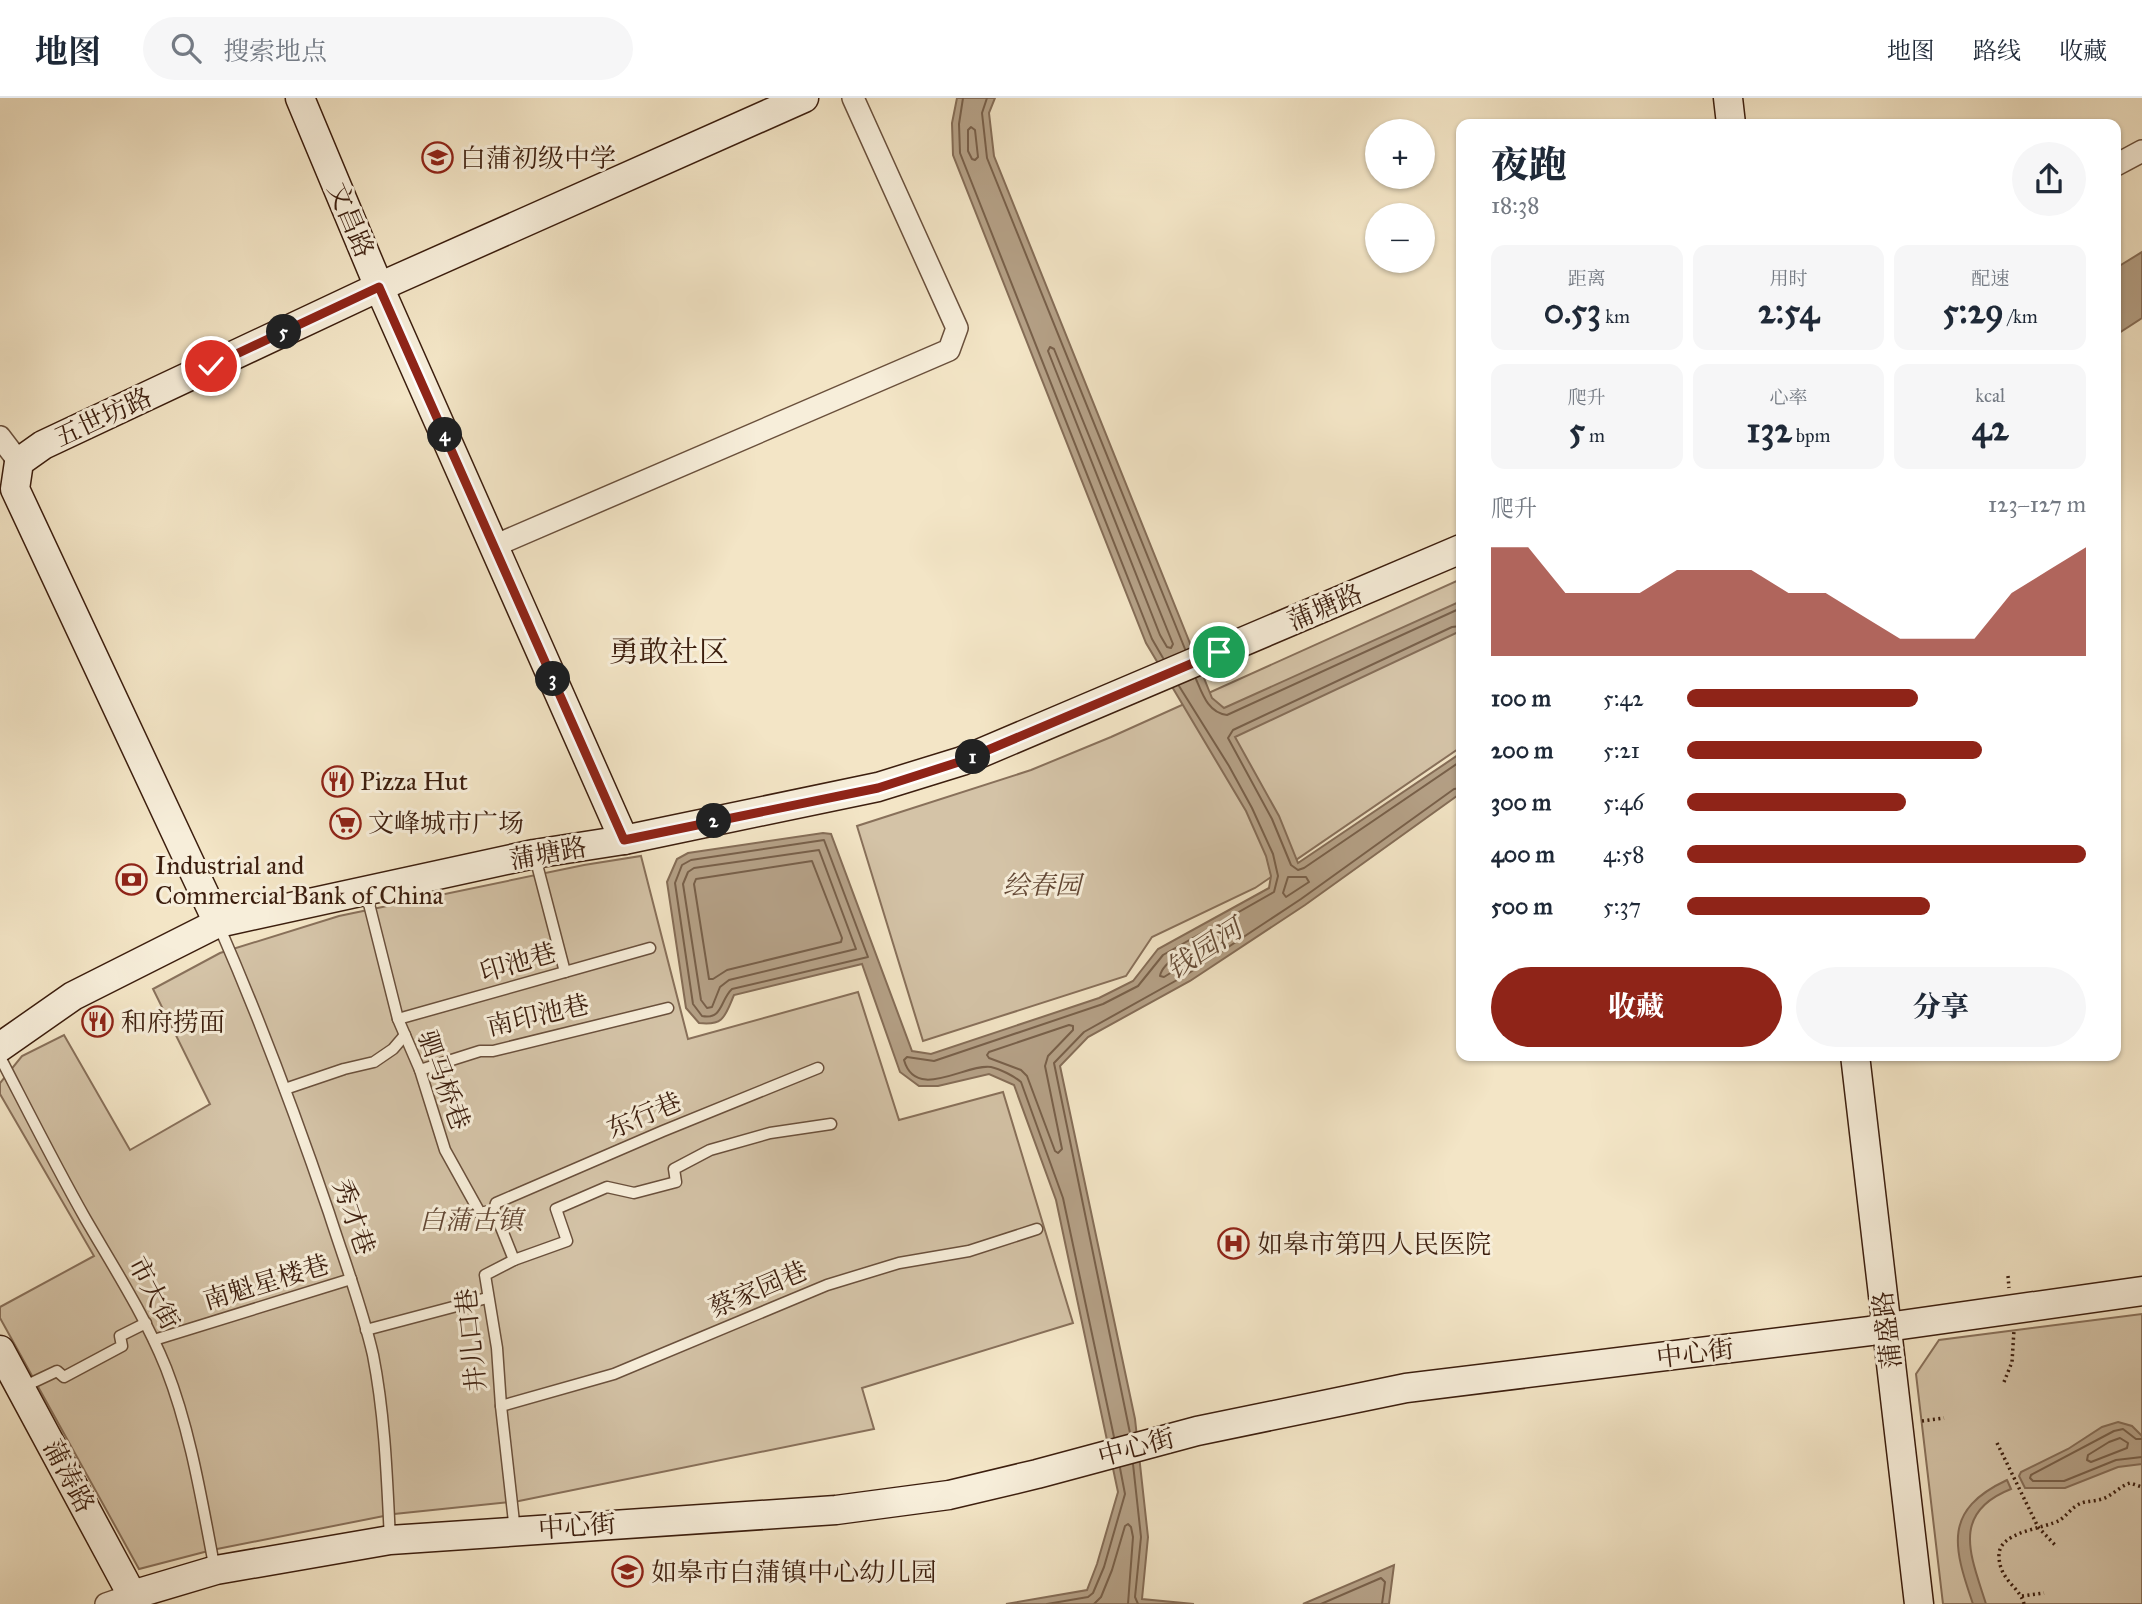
<!DOCTYPE html>
<html lang="zh">
<meta charset="utf-8">
<style>
:root{--surface:#fff;--page:#f6f6f7;--text:#1f2937;--muted:#747a83;--line:#e0e1e3;--accent:#8f2418}
body{margin:0;font-family:"IM FELL Great Primer","Noto Serif SC",serif;background:var(--page);color:var(--text);height:100vh;display:flex;flex-direction:column;font-size:26px;white-space:nowrap}
*{box-sizing:border-box;margin:0}
p{font-size:23px;color:var(--muted)}
.icon{flex:none;width:38px;height:38px;fill:none;stroke:currentColor;stroke-width:2;stroke-linecap:round;stroke-linejoin:round}
.map{position:relative;flex:1;overflow:hidden}
.sheet{position:absolute;left:1456px;top:21px;width:665px;height:942px;display:flex;flex-direction:column;background:var(--surface);border-radius:14px;box-shadow:0 2px 5px #0004}
.sheet>*{flex:none}
.buttons{position:absolute;left:1365px;top:21px;display:grid;gap:14px}
.buttons a{display:grid;place-items:center;width:70px;height:70px;border-radius:50%;background:var(--surface);box-shadow:0 2px 5px #0004;font-size:35px}
.pin{position:absolute;display:grid;place-items:center;width:60px;height:60px;color:#fff;margin:-30px;border:4px solid #fff;border-radius:50%;box-shadow:0 2px 7px #0007}
.km{position:absolute;width:35px;height:35px;margin:-18px;border-radius:50%;background:#222;color:#fff;font-size:19px;line-height:35px;text-align:center}
.round{display:grid;place-items:center;flex:none;width:74px;height:74px;border-radius:37px;background:var(--page)}
.overview{display:flex;align-items:center;justify-content:space-between;height:119px;padding:0 35px}
h1{font-size:38px;font-weight:800;line-height:52px}
.stats{display:grid;grid-template-columns:repeat(3,1fr);gap:10px;height:119px;padding:7px 35px}
.stats div{display:grid;align-content:center;border-radius:14px;background:var(--page);text-align:center}
.stats b{font-size:35px;font-weight:800}
.stats small{font-size:19px;font-weight:400}
.stats p{font-size:19px}
.chart{height:196px;padding:14px 35px}
.chart p{display:flex;justify-content:space-between}
.chart svg{width:100%;height:126px;margin-top:7px;fill:var(--accent);opacity:.7}
.action{display:flex;gap:14px;margin-top:auto;padding:14px 35px}
.action a{flex:1;height:80px;border-radius:42px;background:var(--accent);color:#fff;font-size:28px;font-weight:800;line-height:80px;text-align:center}
.action a+a{background:var(--page);color:var(--text)}
ul{padding:0 35px;list-style:none;font-size:23px}
li{display:grid;grid-template-columns:112px 84px 1fr;align-items:center;height:52px}
li i{height:18px;border-radius:9px;background:var(--accent)}
header{display:flex;align-items:center;gap:42px;box-sizing:border-box;height:98px;padding:0 35px;background:var(--surface);border-bottom:2px solid var(--line)}
header strong{font-size:33px}
nav{display:flex;gap:38px;margin-inline-start:auto;font-size:24px}
.search{width:490px;height:63px;background:var(--page);display:flex;align-items:center;gap:18px;box-sizing:border-box;padding:0 24px;border-radius:38px;color:var(--muted);font-size:26px}
.map>svg:first-child{display:block}
.green{fill:#d4c3a7;stroke:#88705a;stroke-width:2}
.water{fill:#b5a187;stroke:#856d57;stroke-width:2}
.lines{fill:none;stroke-linecap:round;stroke-linejoin:round}
.shore{stroke:#78604a;stroke-width:2}
.lane-casing{stroke:#6a503c;stroke-width:13}
.street-casing{stroke:#6a503c;stroke-width:24}
.secondary-casing{stroke:#3c1e0e;stroke-width:31}
.path{stroke:#3c1e0e;stroke-width:3.5;stroke-dasharray:2 3.5;stroke-linecap:butt}
.lane{stroke:#f7eeda;stroke-width:10}
.street{stroke:#f7eeda;stroke-width:21}
.secondary{stroke:#f7eeda;stroke-width:28}
.route-casing{stroke:#fff;stroke-width:14}
.route{stroke:#8f2418;stroke-width:9}
.labels{text-anchor:middle;dominant-baseline:central;stroke-width:6;stroke-linejoin:round;paint-order:stroke}
.poi-label{font-size:26px;fill:#3c1e0e;stroke:#f7eeda;text-anchor:start}
.street-label{font-size:26px;fill:#3c1e0e;stroke:#f7eeda}
.park-label{font-size:26px;font-style:italic;fill:#624734;stroke:#f7eeda}
.water-label{font-size:28px;font-style:italic;fill:#664c38;stroke:#f7eeda}
.quarter-label{font-size:30px;fill:#3c1e0e;stroke:#f7eeda}
</style>
<header>
<strong>地图</strong>
<div class="search"><svg class="icon" aria-label="search" viewBox="0 0 24 24"><circle cx="10" cy="10" r="6"/><path d="M15 15l6 6"/></svg>搜索地点</div>
<nav><a>地图</a><a>路线</a><a>收藏</a></nav>
</header>
<div class="map">
<svg width="2142" height="1506" viewBox="0 0 2142 1506">
<rect width="100%" height="100%" fill="#f3e5c6"/>
<filter id="stains"><feTurbulence type="fractalNoise" baseFrequency=".00286" numOctaves="4"/><feColorMatrix values="0 0 0 0 .2 0 0 0 0 .09 0 0 0 0 .02 0 0 0 .5 -.17"/></filter>
<radialGradient id="worn" r=".72"><stop offset=".6" stop-color="#630" stop-opacity="0"/><stop offset="1" stop-color="#630" stop-opacity=".3"/></radialGradient>
<!-- green -->
<g class="green">
<polygon points="1461,481 1461,649 1255,790 1152,839 1126,878 923,943 857,728 1031,672 1111,639"/>
<polygon points="641,758 688,941 858,894 899,1022 1003,994 1073,1225 862,1290 874,1331 519,1403 394,1416 212,1452 139,1471 0,1220 0,1209 94,1158 0,996 0,985 22,958 64,937 130,1052 210,1006 153,891 220,855 339,818 584,767"/>
<polygon points="2142,1216 2142,1506 1943,1506 1916,1276 1939,1242"/>
</g>
<!-- water -->
<g class="water">
<path d="M957 0H995L989 15 994 58 1212 600 1224 610 1461 503V535H1456L1235 639 1279 718 1298 765 1461 655V695L1305 807 1190 883 1088 939 1060 968 1135 1321 1148 1439 1142 1501 1194 1506H1006L1087 1492 1097 1466 1118 1394 1056 1102 1014 987 989 976 938 988H919L900 974 862 866 734 897C725 918 724 928 699 925L686 910 667 784 677 761 688 755 823 735 831 736 912 953 931 956 1099 900 1133 883 1158 851 1269 790 1271 778 1266 758 1246 713 1146 545 953 57 952 25Z"/>
<polygon points="2142,154 2142,220 2116,237 2116,170"/>
<polygon points="2118,1324 2132,1328 2142,1338 2142,1366 2118,1369 2065,1390 2025,1390 2019,1378 2021,1374 2068,1351 2102,1329"/>
<path d="M2007 1382 2011 1391C1950 1415 1971 1458 1986 1506H1973C1953 1448 1943 1412 2007 1382Z"/>
<polygon points="1394,1467 1389,1506 1303,1506"/>
</g>
<g class="lines">
<!-- shore -->
<g class="shore">
<polyline points="963,0 959,26 960,55 1152,541 1163,560"/>
<polyline points="987,0 982,15 987,60 1185,551"/>
<polygon points="971,29 975,32 978,59 975,62 972,61 968,53 968,32"/>
<polygon points="1050,249 1054,251 1173,546 1171,550 1167,549 1160,537 1048,253"/>
<polyline points="1461,528 1452,529 1233,632 1228,640 1272,721 1291,767 1298,772 1304,770 1461,663"/>
<path d="M1196 581C1202 595 1208 615 1227 617L1461 510"/>
<path d="M824 742 868 859 732 891C720 902 723 922 702 918L693 906 675 785 682 767 691 762Z"/>
<polygon points="819,752 856,851 729,882 720,889 712,909 707,910 701,902 683,786 688,774 694,770"/>
<polygon points="812,763 842,840 841,844 727,872 713,881 709,881 694,786 696,781"/>
<polygon points="1288,779 1306,779 1309,784 1286,799 1283,795"/>
<path d="M1229 830 1234 831 1233 836 1164 879 1160 878C1163 859 1211 840 1229 830Z"/>
<polygon points="1069,927 1073,928 1073,932 1048,958 1045,968 1062,1051 1058,1055 1055,1053 1027,978 1021,972 989,960 987,957 989,954"/>
<polyline points="1130,1335 1054,965 1084,934 1186,877 1301,801 1454,691 1461,690"/>
<path d="M1114 1339 1063 1100 1021 984C1014 978 1000 971 991 969 966 965 916 1004 904 962L907 959 934 963 1103 906 1138 888 1163 857 1274 794 1278 778 1273 756 1252 710 1229 668 1179 588"/>
<polygon points="2120,1340 2128,1345 2127,1350 2091,1364 2087,1362 2088,1357 2109,1344"/>
<polyline points="2142,1341 2136,1341 2123,1331 2114,1333 2031,1377 2030,1380 2033,1383 2064,1383 2116,1362 2142,1359"/>
<polyline points="1133,1366 1141,1439 1135,1499 1138,1506"/>
<polyline points="1047,1506 1088,1499 1093,1495 1104,1469 1125,1396 1120,1370"/>
<polyline points="1094,1506 1101,1499 1112,1472 1125,1428 1128,1426 1131,1429 1133,1439 1128,1506"/>
<polyline points="1321,1506 1381,1480 1385,1484 1382,1506"/>
</g>
<defs>
<g id="lane">
<polyline points="535,759 565,874"/>
<polyline points="366,794 398,921 420,972 445,1052 480,1115 494,1112 514,1162"/>
<path d="M219 828C260 922 296 1018 329 1115 344 1162 362 1209 373 1257 385 1318 387 1380 390 1442"/>
<polyline points="398,921 650,850"/>
<path d="M0 959C28 1013 55 1067 85 1120 114 1170 144 1216 166 1270 191 1334 202 1405 215 1472"/>
<polyline points="420,972 480,953 493,953 668,910"/>
<polyline points="285,991 344,971 374,964 393,951 405,937"/>
<polyline points="494,1112 496,1105 663,1033 818,970"/>
<polyline points="366,1232 487,1200"/>
<polyline points="154,1242 351,1181"/>
<polyline points="21,1290 57,1273 64,1279 122,1248 120,1238 146,1225"/>
<polyline points="501,1308 614,1276 827,1187 899,1165 969,1153 1037,1131"/>
<polyline points="515,1433 501,1308 497,1250 485,1177 514,1162 567,1143 556,1111 607,1089 634,1095 676,1084 674,1071 710,1052 770,1035 831,1026"/>
</g>
<g id="street">
<polyline points="2116,67 2142,53"/>
<polyline points="0,339 19,364"/>
<polyline points="494,448 949,252 957,230 853,0"/>
<polyline points="106,1506 132,1497"/>
</g>
<g id="secondary">
<polyline points="300,0 379,189 624,742"/>
<polyline points="1728,0 1731,26"/>
<polyline points="218,825 15,391 19,364 43,347 379,189 804,0"/>
<polyline points="0,949 73,898 218,825 534,756 624,742 878,689 962,663 1461,451"/>
<polyline points="1855,957 1919,1506"/>
<polyline points="0,1252 132,1497 134,1506"/>
<polyline points="132,1497 216,1472 390,1442 836,1412 949,1397 1037,1376 1197,1333 1406,1290 1870,1233 1887,1229 2142,1193"/>
</g>
</defs>
<!-- lane casing -->
<use href="#lane" class="lane-casing"/>
<!-- street casing -->
<use href="#street" class="street-casing"/>
<!-- secondary casing -->
<use href="#secondary" class="secondary-casing"/>
<!-- path -->
<g class="path">
<polyline points="2008,1178 2009,1190"/>
<polyline points="2004,1284 2012,1264 2014,1232"/>
<polyline points="1922,1323 1944,1320"/>
<polyline points="1997,1345 2038,1429 2057,1449"/>
<polyline points="2022,1498 2044,1495"/>
<path d="M2024 1506C2020 1489 2000 1483 1999 1459 1997 1433 2045 1431 2060 1422 2066 1418 2070 1412 2076 1408 2084 1402 2093 1404 2102 1401 2112 1398 2120 1388 2130 1385L2142 1389"/>
</g>
<!-- lane -->
<use href="#lane" class="lane"/>
<!-- street -->
<use href="#street" class="street"/>
<!-- secondary -->
<use href="#secondary" class="secondary"/>
</g>
<g class="lines">
<defs>
<polyline id="route" points="211,268 379,189 624,742 878,690 962,663 1219,554"/>
</defs>
<!-- route casing -->
<use href="#route" class="route-casing"/>
<!-- route -->
<use href="#route" class="route"/>
</g>
<!-- icons -->
<defs>
<symbol id="school-ring" viewBox="-11 -11 22 22"><circle r="9.5" fill="#f7eeda" stroke="#8f2418" stroke-width="1.5"/><path d="M0-5L7-2L0 1L-7-2ZM-4 1L0 2.5L4 1V4Q0 6-4 4Z" fill="#8f2418"/></symbol>
<symbol id="restaurant-ring" viewBox="-11 -11 22 22"><circle r="9.5" fill="#f7eeda" stroke="#8f2418" stroke-width="1.5"/><path d="M-5-6h1v4h1v-4h1v4h1v-4h1v5L-1.5 .5V6h-2V.5L-5-1ZM5-6V6H3V1.5H1.5Q1.5-4 5-6Z" fill="#8f2418"/></symbol>
<symbol id="supermarket-ring" viewBox="-11 -11 22 22"><circle r="9.5" fill="#f7eeda" stroke="#8f2418" stroke-width="1.5"/><path d="M-6-5.5h2.5l.6 2H6L4.5 2H-2.5L-4.4-4H-6ZM-1.5 3.2a1.3 1.3 0 1 0 .1 0ZM3 3.2a1.3 1.3 0 1 0 .1 0Z" fill="#8f2418"/></symbol>
<symbol id="bank-ring" viewBox="-11 -11 22 22"><circle r="9.5" fill="#f7eeda" stroke="#8f2418" stroke-width="1.5"/><path d="M-6-4H6V4H-6ZM0-2.3a2.3 2.3 0 1 0 0 4.6a2.3 2.3 0 1 0 0-4.6Z" fill="#8f2418"/></symbol>
<symbol id="hospital-ring" viewBox="-11 -11 22 22"><circle r="9.5" fill="#f7eeda" stroke="#8f2418" stroke-width="1.5"/><path d="M-5-5h3v3.5h4V-5h3V5h-3V1.5h-4V5h-3Z" fill="#8f2418"/></symbol>
</defs>
<g fill-rule="evenodd">
<use href="#school-ring" x="420" y="42" width="35" height="35"/>
<use href="#restaurant-ring" x="320" y="666" width="35" height="35"/>
<use href="#supermarket-ring" x="328" y="708" width="35" height="35"/>
<use href="#bank-ring" x="114" y="764" width="35" height="35"/>
<use href="#restaurant-ring" x="80" y="906" width="35" height="35"/>
<use href="#hospital-ring" x="1216" y="1128" width="35" height="35"/>
<use href="#school-ring" x="610" y="1456" width="35" height="35"/>
</g>
<g class="labels">
<!-- poi labels -->
<g class="poi-label">
<text x="460" y="60">白蒲初级中学</text>
<text x="360" y="683">Pizza Hut</text>
<text x="368" y="725">文峰城市广场</text>
<text x="155" y="767">Industrial and<tspan x="155" dy="30">Commercial Bank of China</tspan></text>
<text x="121" y="924">和府捞面</text>
<text x="1257" y="1146">如皋市第四人民医院</text>
<text x="651" y="1474">如皋市白蒲镇中心幼儿园</text>
</g>
<!-- street labels -->
<g class="street-label">
<text transform="translate(351 122) rotate(67)">文昌路</text>
<text transform="translate(103 319) rotate(-25)">五世坊路</text>
<text transform="translate(1325 509) rotate(-23)">蒲塘路</text>
<text transform="translate(548 755) rotate(-10)">蒲塘路</text>
<text transform="translate(518 864) rotate(-16)">印池巷</text>
<text transform="translate(538 917) rotate(-13)">南印池巷</text>
<text transform="translate(444 982) rotate(70)">驷马桥巷</text>
<text transform="translate(644 1017) rotate(-23)">东行巷</text>
<text transform="translate(354 1119) rotate(71)">秀才巷</text>
<text transform="translate(266 1184) rotate(-17)">南魁星楼巷</text>
<text transform="translate(758 1191) rotate(-23)">蔡家园巷</text>
<text transform="translate(154 1195) rotate(62)">市大街</text>
<text transform="translate(1887 1232) rotate(-97)">蒲盛路</text>
<text transform="translate(471 1242) rotate(-96)">井儿口巷</text>
<text transform="translate(1695 1255) rotate(-7)">中心街</text>
<text transform="translate(1136 1349) rotate(-15)">中心街</text>
<text transform="translate(69 1378) rotate(62)">蒲涛路</text>
<text transform="translate(577 1428) rotate(-4)">中心街</text>
</g>
<!-- park labels -->
<g class="park-label">
<text x="1042" y="787">绘春园</text>
<text x="471" y="1122">白蒲古镇</text>
</g>
<!-- water labels -->
<g class="water-label">
<text transform="translate(1204 851) rotate(-33)">钱园河</text>
</g>
<!-- quarter labels -->
<g class="quarter-label">
<text x="669" y="554">勇敢社区</text>
</g>
</g>
<rect width="100%" height="100%" filter="url(#stains)"/>
<rect width="100%" height="100%" fill="url(#worn)"/>
</svg>
<div class="buttons">
<a>+</a>
<a>−</a>
</div>
<div class="pin" style="left:1219px;top:554px;background:#1e9e55"><svg class="icon" aria-label="arrive" viewBox="0 0 24 24"><path d="M6 21V4h12l-3 4 3 4H6"/></svg></div>
<div class="pin" style="left:211px;top:268px;background:#d93025"><svg class="icon" aria-label="check" viewBox="0 0 24 24"><path d="M5 12l5 5 9-10"/></svg></div>
<b class="km" style="left:973px;top:659px">1</b>
<b class="km" style="left:714px;top:723px">2</b>
<b class="km" style="left:553px;top:581px">3</b>
<b class="km" style="left:445px;top:337px">4</b>
<b class="km" style="left:284px;top:234px">5</b>
<section class="sheet">
<div class="overview"><div><h1>夜跑</h1><p>18:38</p></div><a class="round"><svg class="icon" aria-label="share" viewBox="0 0 24 24"><path d="M12 15V3M7 8l5-5 5 5M5 13v7h14v-7"/></svg></a></div>
<div class="stats">
<div><p>距离</p><b>0.53<small> km</small></b></div>
<div><p>用时</p><b>2:54</b></div>
<div><p>配速</p><b>5:29<small> /km</small></b></div>
</div>
<div class="stats">
<div><p>爬升</p><b>5<small> m</small></b></div>
<div><p>心率</p><b>132<small> bpm</small></b></div>
<div><p>kcal</p><b>42</b></div>
</div>
<div class="chart"><p><span>爬升</span>123–127 m</p>
<svg viewBox="0 0 160 44" preserveAspectRatio="none"><path d="M0 44V6L10 6L20 22L30 22L40 22L50 14L60 14L70 14L80 22L90 22L100 30L110 38L120 38L130 38L140 22L150 14L160 6V44z"/></svg>
</div>
<ul>
<li><b>100 m</b>5:42<i style="width:58%"></i></li>
<li><b>200 m</b>5:21<i style="width:74%"></i></li>
<li><b>300 m</b>5:46<i style="width:55%"></i></li>
<li><b>400 m</b>4:58<i style="width:100%"></i></li>
<li><b>500 m</b>5:37<i style="width:61%"></i></li>
</ul>
<div class="action"><a>收藏</a><a>分享</a></div>
</section>
</div>
